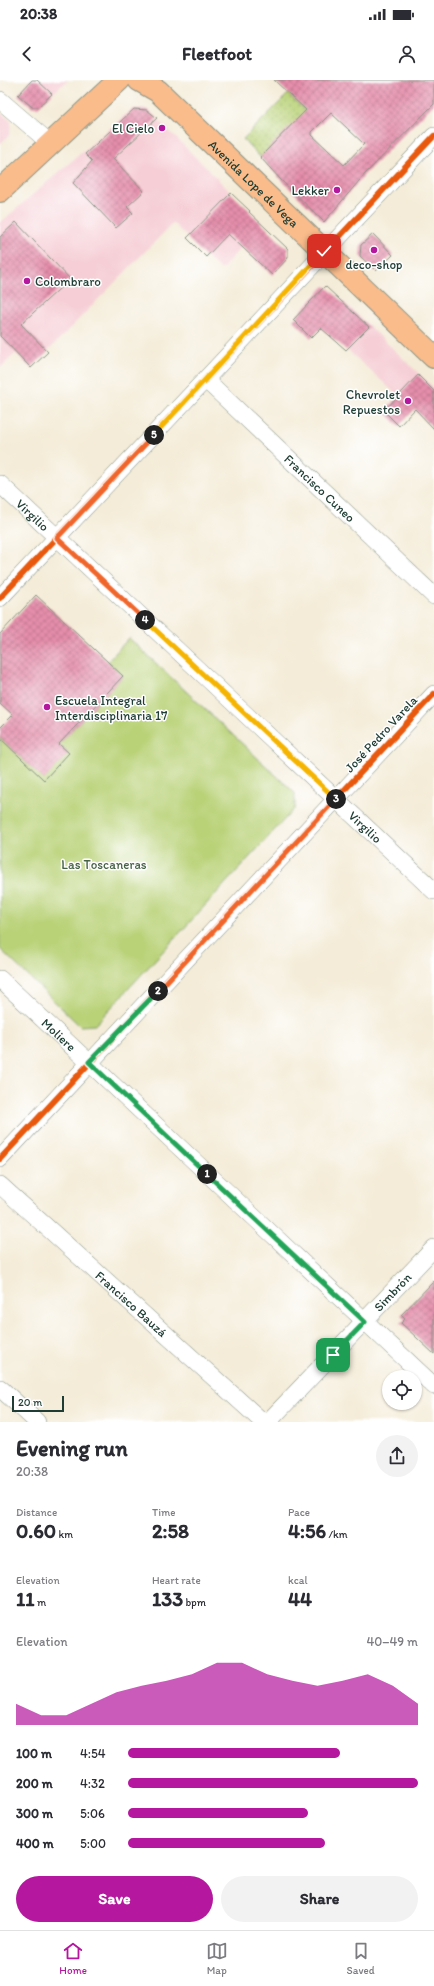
<!DOCTYPE html>
<meta charset="utf-8">
<style>
:root{--surface:#fff;--page:#f2f2f3;--text:#2b2b33;--muted:#7c7c81;--line:#e1e1e2;--accent:#b5179e}
body{margin:0;font-family:Itim,sans-serif;background:var(--page);color:var(--text);height:100vh;display:flex;flex-direction:column;font-size:15px;white-space:nowrap}
*{box-sizing:border-box;margin:0}
p{font-size:13px;color:var(--muted)}
.icon{flex:none;width:22px;height:22px;fill:none;stroke:currentColor;stroke-width:2;stroke-linecap:round;stroke-linejoin:round}
.map{position:relative;height:1342px;overflow:hidden}
.side{display:flex;flex-direction:column;background:var(--surface);flex:1}
.side>*{flex:none}
.buttons{position:absolute;left:382px;top:1290px;display:grid;gap:8px}
.buttons a{display:grid;place-items:center;width:40px;height:40px;border-radius:50%;background:var(--surface);box-shadow:0 1px 3px #0004;font-size:20px}
.scale{position:absolute;left:12px;bottom:10px;width:52px;box-sizing:border-box;padding-left:4px;border:2px solid #1f3d34;border-top:0;font-size:11px;line-height:14px;white-space:nowrap;color:#1f3d34;-webkit-text-stroke:3px #fff;paint-order:stroke}
.pin{position:absolute;display:grid;place-items:center;width:34px;height:34px;color:#fff;margin:-17px;border-radius:8px;box-shadow:0 2px 6px #0006}
.km{position:absolute;width:20px;height:20px;margin:-10px;border-radius:50%;background:#222;color:#fff;font-size:11px;line-height:20px;text-align:center}
.round{display:grid;place-items:center;flex:none;width:42px;height:42px;border-radius:21px;background:var(--page)}
.head{display:flex;align-items:center;justify-content:space-between;height:68px;padding:0 16px}
h1{font-size:22px;font-weight:800;line-height:30px}
.metrics{display:grid;grid-template-columns:repeat(3,1fr);gap:6px;height:68px;padding:4px 16px}
.metrics div{display:grid;align-content:center}
.metrics b{font-size:20px;font-weight:800}
.metrics small{font-size:11px;font-weight:400}
.metrics p{font-size:11px}
.chart{height:112px;padding:8px 16px}
.chart p{display:flex;justify-content:space-between}
.chart svg{width:100%;height:72px;margin-top:4px;fill:var(--accent);opacity:.7}
.action{display:flex;gap:8px;margin-top:auto;padding:8px 16px}
.action a{flex:1;height:46px;border-radius:24px;background:var(--accent);color:#fff;font-size:16px;font-weight:800;line-height:46px;text-align:center}
.action a+a{background:var(--page);color:var(--text)}
ul{padding:0 16px;list-style:none;font-size:13px}
li{display:grid;grid-template-columns:64px 48px 1fr;align-items:center;height:30px}
li i{height:10px;border-radius:5px;background:var(--accent)}
.status{display:flex;justify-content:space-between;align-items:center;height:28px;padding:0 20px;background:var(--surface);direction:ltr}
.status svg{height:11px;fill:currentColor}
header{display:flex;justify-content:space-between;align-items:center;height:52px;padding:0 16px;background:var(--surface);font-size:18px;font-weight:800}
.dock{display:flex;justify-content:space-around;align-items:center;height:56px;border-top:1px solid var(--line);background:var(--surface);font-size:11px;color:var(--muted)}
.dock a{display:grid;justify-items:center;gap:2px}
.dock .current{color:var(--accent)}
.map>svg:first-child{display:block}
.built{fill:#f6cfd6}
.grass{fill:url(#grass-dots);stroke:#6c8856}
.green{fill:#b9d277;stroke:#6c8856}
.building{fill:url(#building-cross-hatch);fill-rule:evenodd}
.lines{fill:none;stroke-linecap:round;stroke-linejoin:round}
.minor-casing{stroke:#8a9486;stroke-width:18}
.major-casing{stroke:#8a9486;stroke-width:24}
.minor{stroke:#fff;stroke-width:17}
.major{stroke:#fabc8b;stroke-width:22}
.cycleway-casing{stroke:#fff;stroke-width:8}
.cycleway{stroke:#e8590c;stroke-width:6}
.split-1-casing{stroke:#fff;stroke-width:8}
.split-2-casing{stroke:#fff;stroke-width:8}
.split-3-casing{stroke:#fff;stroke-width:8}
.split-4-casing{stroke:#fff;stroke-width:8}
.split-5-casing{stroke:#fff;stroke-width:8}
.split-6-casing{stroke:#fff;stroke-width:8}
.split-1{stroke:#22a559;stroke-width:5}
.split-2{stroke:#22a559;stroke-width:5}
.split-3{stroke:#f0652b;stroke-width:5}
.split-4{stroke:#f5b400;stroke-width:5}
.split-5{stroke:#f0652b;stroke-width:5}
.split-6{stroke:#f5b400;stroke-width:5}
.poi-dot{fill:#b5179e;stroke:#fff;stroke-width:1.5}
.labels{text-anchor:middle;dominant-baseline:central;stroke-width:3;stroke-linejoin:round;paint-order:stroke}
.poi-label{font-size:13px;fill:#1f3d34;stroke:#fff;text-anchor:end}
.street-label{font-size:13px;fill:#1f3d34;stroke:#fff}
.park-label{font-size:13px;fill:#466245;stroke:#fff}
</style>
<div class="status"><b>20:38</b><svg viewBox="0 0 49 12"><path d="M0 12V9h3v3zM5 12V6h3v6zM10 12V3h3v9zM15 12V0h3v12zM26 1h20v11H26zM47 4h2v5h-2z"/></svg></div>
<header><svg class="icon" aria-label="back" viewBox="0 0 24 24"><path d="M15 5l-7 7 7 7"/></svg>Fleetfoot<svg class="icon" aria-label="person" viewBox="0 0 24 24"><circle cx="12" cy="8" r="4"/><path d="M4 21q1-7 8-7t8 7"/></svg></header>
<div class="map">
<svg width="434" height="1342" viewBox="0 0 434 1342">
<defs>
<pattern id="grass-dots" width="8" height="8" patternUnits="userSpaceOnUse"><rect width="8" height="8" fill="#b9d277"/><path d="M2 2h.1M6 6h.1" fill="none" stroke="#9fb568" stroke-width="1.8" stroke-linecap="round"/></pattern>
<pattern id="building-cross-hatch" width="8" height="8" patternUnits="userSpaceOnUse"><rect width="8" height="8" fill="#e58eab"/><path d="M0 0l8 8M0 8l8-8" fill="none" stroke="#b9758c"/></pattern>
</defs>
<rect width="100%" height="100%" fill="#fff"/>
<filter id="ink" filterUnits="userSpaceOnUse"><feTurbulence type="fractalNoise" baseFrequency=".025" numOctaves="2"/><feDisplacementMap in="SourceGraphic" scale="8" xChannelSelector="R" yChannelSelector="G"/><feConvolveMatrix kernelMatrix="1 2 1 2 8 2 1 2 1" color-interpolation-filters="sRGB"/></filter>
<filter id="wash" filterUnits="userSpaceOnUse"><feTurbulence type="fractalNoise" baseFrequency=".012" numOctaves="4" result="noise"/><feDisplacementMap in="SourceGraphic" scale="16" xChannelSelector="R" yChannelSelector="G"/><feGaussianBlur stdDeviation="0.9" result="paint"/><feColorMatrix in="noise" values="0 0 0 0 0 0 0 0 0 0 0 0 0 0 0 0 0 1.4 0 .05"/><feComposite in="paint" operator="in"/></filter>
<g filter="url(#wash)">
<rect width="100%" height="100%" fill="#f4ecd8"/>
<!-- built -->
<g class="built">
<polygon points="30,0 68,0 37,27 34,27 18,15"/>
<polygon points="143,28 148,30 287,168 287,179 274,194 242,166 221,190 173,143 31,288 16,273 0,288 0,143 131,30"/>
<polygon points="0,32 11,41 10,54 0,64"/>
<polygon points="327,206 434,308 434,348 302,229 323,207"/>
</g>
<!-- grass -->
<polygon class="grass" points="288,14 306,31 260,77 243,59"/>
<!-- green -->
<polygon class="green" points="129,558 295,713 295,728 95,945 80,946 0,869 0,658 44,699 69,673 59,664 123,596 108,581"/>
<g id="blocks">
<!-- building -->
<g class="building">
<polygon points="32,0 37,0 52,14 38,27 32,27 18,15"/>
<path d="M274 0H434V24L365 94 324 142 281 100 260 77 306 30ZM331 33 364 64 344 85 312 55V52Z"/>
<polygon points="134,29 147,30 157,38 113,79 144,111 127,127 133,133 116,148 73,103 92,81 85,74"/>
<polygon points="231,113 250,131 249,132 288,169 288,178 272,195 228,154 206,177 187,158"/>
<polygon points="16,142 70,199 21,244 48,272 31,288 0,256 0,157"/>
<polygon points="373,154 393,175 376,191 360,176 361,165"/>
<polygon points="325,206 369,247 346,270 321,248 311,258 293,240"/>
<polygon points="418,295 434,311 434,349 415,329 399,346 384,331"/>
<polygon points="36,515 123,596 59,664 69,673 44,700 0,658 0,648 13,635 0,623 0,554"/>
<polygon points="434,1201 434,1274 401,1243 405,1239 401,1235"/>
</g>
</g>
</g>
<g filter="url(#ink)">
<use href="#blocks" fill-opacity="0" stroke="#8a9486" stroke-width="1"/>
<g class="lines">
<defs>
<g id="minor">
<polyline points="0,20 51,64"/>
<path id="s1" d="M206 300 434 516"/>
<path id="s2" d="M0 404 434 811"/>
<polyline points="0,518 434,56"/>
<path id="s3" d="M0 899 434 1306"/>
<polyline points="0,1079 434,614"/>
<path id="s4" d="M0 1105 263 1342"/>
<polyline points="0,1308 37,1342"/>
<path id="s5" d="M268 1342 434 1168"/>
</g>
<g id="major">
<path id="s6" d="M139 0 158 11 434 277"/>
<polyline points="0,111 119,0"/>
</g>
</defs>
<!-- minor casing -->
<use href="#minor" class="minor-casing"/>
<!-- major casing -->
<use href="#major" class="major-casing"/>
<!-- minor -->
<use href="#minor" class="minor"/>
<!-- major -->
<use href="#major" class="major"/>
<defs>
<g id="cycleway">
<polyline points="0,518 434,56"/>
<polyline points="0,1079 434,614"/>
</g>
</defs>
<!-- cycleway casing -->
<use href="#cycleway" class="cycleway-casing"/>
<!-- cycleway -->
<use href="#cycleway" class="cycleway"/>
</g>
</g>
<g class="lines" filter="url(#ink)">
<defs>
<polyline id="split-1" points="207,1094 365,1242 333,1275"/>
<polyline id="split-2" points="158,911 89,982 207,1094"/>
<polyline id="split-3" points="158,911 336,719"/>
<polyline id="split-4" points="145,540 336,719"/>
<polyline id="split-5" points="145,540 57,458 154,355"/>
<polyline id="split-6" points="154,355 324,171"/>
</defs>
<!-- split-1 casing -->
<use href="#split-1" class="split-1-casing"/>
<!-- split-2 casing -->
<use href="#split-2" class="split-2-casing"/>
<!-- split-3 casing -->
<use href="#split-3" class="split-3-casing"/>
<!-- split-4 casing -->
<use href="#split-4" class="split-4-casing"/>
<!-- split-5 casing -->
<use href="#split-5" class="split-5-casing"/>
<!-- split-6 casing -->
<use href="#split-6" class="split-6-casing"/>
<!-- split-1 -->
<use href="#split-1" class="split-1"/>
<!-- split-2 -->
<use href="#split-2" class="split-2"/>
<!-- split-3 -->
<use href="#split-3" class="split-3"/>
<!-- split-4 -->
<use href="#split-4" class="split-4"/>
<!-- split-5 -->
<use href="#split-5" class="split-5"/>
<!-- split-6 -->
<use href="#split-6" class="split-6"/>
</g>
<!-- markers -->
<g class="poi-dot">
<circle cx="162" cy="48" r="4"/>
<circle cx="337" cy="110" r="4"/>
<circle cx="374" cy="170" r="4"/>
<circle cx="27" cy="201" r="4"/>
<circle cx="408" cy="321" r="4"/>
<circle cx="47" cy="627" r="4"/>
</g>
<g class="labels">
<!-- poi labels -->
<g class="poi-label">
<text x="154" y="48">El Cielo</text>
<text x="329" y="110">Lekker</text>
<text x="374" y="184" text-anchor="middle">deco-shop</text>
<text x="35" y="201" text-anchor="start">Colombraro</text>
<text x="400" y="314">Chevrolet<tspan x="400" dy="15">Repuestos</tspan></text>
<text x="55" y="620" text-anchor="start">Escuela Integral<tspan x="55" dy="15">Interdisciplinaria 17</tspan></text>
</g>
<!-- street labels -->
<g class="street-label">
<text stroke="none"><textPath href="#s6" startOffset="155">Avenida Lope de Vega</textPath></text>
<text stroke="none"><textPath href="#s1" startOffset="157">Francisco Cuneo</textPath></text>
<text stroke="none"><textPath href="#s2" startOffset="45">Virgilio</textPath></text>
<text transform="translate(381 654) rotate(-47)">José Pedro Varela</text>
<text stroke="none"><textPath href="#s2" startOffset="501">Virgilio</textPath></text>
<text stroke="none"><textPath href="#s3" startOffset="81">Moliere</textPath></text>
<text stroke="none"><textPath href="#s5" startOffset="180">Simbrón</textPath></text>
<text stroke="none"><textPath href="#s4" startOffset="177">Francisco Bauzá</textPath></text>
</g>
<!-- park labels -->
<g class="park-label">
<text x="104" y="784">Las Toscaneras</text>
</g>
</g>
</svg>
<div class="buttons">
<a><svg class="icon" aria-label="locate" viewBox="0 0 24 24"><circle cx="12" cy="12" r="6"/><path d="M12 2v4M12 18v4M2 12h4M18 12h4"/></svg></a>
</div>
<div class="scale">20 m</div>
<div class="pin" style="left:333px;top:1275px;background:#1e9e55"><svg class="icon" aria-label="arrive" viewBox="0 0 24 24"><path d="M6 21V4h12l-3 4 3 4H6"/></svg></div>
<div class="pin" style="left:324px;top:171px;background:#d93025"><svg class="icon" aria-label="check" viewBox="0 0 24 24"><path d="M5 12l5 5 9-10"/></svg></div>
<b class="km" style="left:207px;top:1094px">1</b>
<b class="km" style="left:158px;top:911px">2</b>
<b class="km" style="left:336px;top:719px">3</b>
<b class="km" style="left:145px;top:540px">4</b>
<b class="km" style="left:154px;top:355px">5</b>
</div>
<section class="side">
<div class="head"><div><h1>Evening run</h1><p>20:38</p></div><a class="round"><svg class="icon" aria-label="share" viewBox="0 0 24 24"><path d="M12 15V3M7 8l5-5 5 5M5 13v7h14v-7"/></svg></a></div>
<div class="metrics">
<div><p>Distance</p><b>0.60<small> km</small></b></div>
<div><p>Time</p><b>2:58</b></div>
<div><p>Pace</p><b>4:56<small> /km</small></b></div>
</div>
<div class="metrics">
<div><p>Elevation</p><b>11<small> m</small></b></div>
<div><p>Heart rate</p><b>133<small> bpm</small></b></div>
<div><p>kcal</p><b>44</b></div>
</div>
<div class="chart"><p><span>Elevation</span>40–49 m</p>
<svg viewBox="0 0 160 44" preserveAspectRatio="none"><path d="M0 44V31L10 38L20 38L30 31L40 24L50 20L60 17L70 13L80 6L90 6L100 13L110 17L120 20L130 17L140 13L150 20L160 31V44z"/></svg>
</div>
<ul>
<li><b>100 m</b>4:54<i style="width:73%"></i></li>
<li><b>200 m</b>4:32<i style="width:100%"></i></li>
<li><b>300 m</b>5:06<i style="width:62%"></i></li>
<li><b>400 m</b>5:00<i style="width:68%"></i></li>
</ul>
<div class="action"><a>Save</a><a>Share</a></div>
</section>
<nav class="dock">
<a class="current"><svg class="icon" aria-label="home" viewBox="0 0 24 24"><path d="M3 11l9-7 9 7M6 9v11h12V9"/></svg>Home</a>
<a><svg class="icon" aria-label="map" viewBox="0 0 24 24"><path d="M3 6l6-2 6 2 6-2v14l-6 2-6-2-6 2zM9 4v14M15 6v14"/></svg>Map</a>
<a><svg class="icon" aria-label="saved" viewBox="0 0 24 24"><path d="M7 4h10v16l-5-4-5 4z"/></svg>Saved</a>
</nav>
